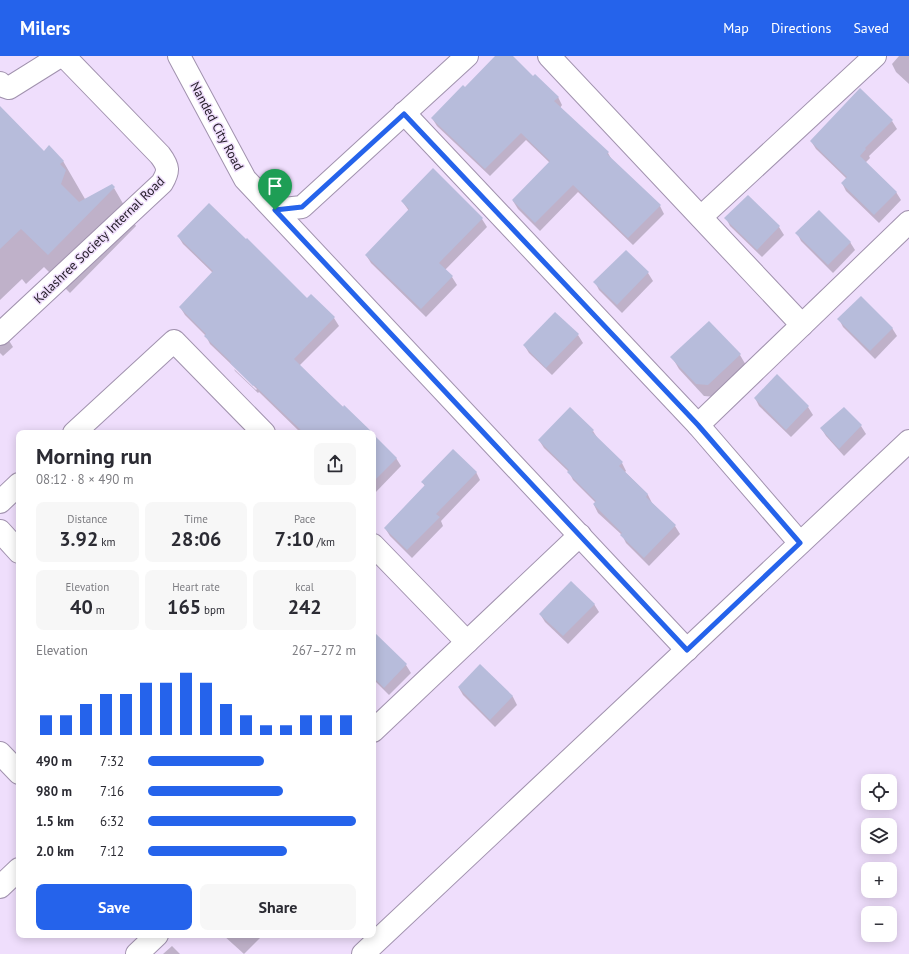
<!DOCTYPE html>
<meta charset="utf-8">
<style>
:root{--surface:#fff;--page:#f7f7f7;--text:#2b2b33;--muted:#7c7c81;--accent:#2563eb}
body{margin:0;font-family:"PT Sans",sans-serif;background:var(--page);color:var(--text);height:100vh;display:flex;flex-direction:column;font-size:15px;white-space:nowrap}
*{box-sizing:border-box;margin:0}
p{font-size:13px;color:var(--muted)}
.icon{flex:none;width:22px;height:22px;fill:none;stroke:currentColor;stroke-width:2;stroke-linecap:round;stroke-linejoin:round}
.map{position:relative;flex:1;overflow:hidden}
.drawer{position:absolute;left:16px;top:374px;width:360px;height:508px;display:flex;flex-direction:column;background:var(--surface);border-radius:8px;box-shadow:0 2px 10px #0003}
.drawer>*{flex:none}
.buttons{position:absolute;left:861px;top:718px;display:grid;gap:8px}
.buttons a{display:grid;place-items:center;width:36px;height:36px;border-radius:8px;background:var(--surface);box-shadow:0 2px 10px #0003;font-size:20px}
.pin{position:absolute;display:grid;place-items:center;width:34px;height:34px;color:#fff;margin:-41px -17px;border-radius:50% 50% 50% 0;rotate:-45deg;box-shadow:0 0 4px #0007}
.pin .icon{rotate:45deg}
.round{display:grid;place-items:center;flex:none;width:42px;height:42px;border-radius:8px;background:var(--page)}
.overview{display:flex;align-items:center;justify-content:space-between;height:68px;padding:0 20px}
h1{font-size:22px;font-weight:800;line-height:30px}
.stats{display:grid;grid-template-columns:repeat(3,1fr);gap:6px;height:68px;padding:4px 20px}
.stats div{display:grid;align-content:center;border-radius:8px;background:var(--page);text-align:center}
.stats b{font-size:20px;font-weight:800}
.stats small{font-size:11px;font-weight:400}
.stats p{font-size:11px}
.chart{height:112px;padding:8px 20px}
.chart p{display:flex;justify-content:space-between}
.chart svg{width:100%;height:72px;margin-top:4px;stroke:var(--accent);stroke-width:6}
.primary-button{display:flex;gap:8px;margin-top:auto;padding:8px 20px}
.primary-button a{flex:1;height:46px;border-radius:8px;background:var(--accent);color:#fff;font-size:16px;font-weight:800;line-height:46px;text-align:center}
.primary-button a+a{background:var(--page);color:var(--text)}
ul{padding:0 20px;list-style:none;font-size:13px}
li{display:grid;grid-template-columns:64px 48px 1fr;align-items:center;height:30px}
li i{height:10px;border-radius:5px;background:var(--accent)}
header{display:flex;align-items:center;gap:24px;box-sizing:border-box;height:56px;padding:0 20px;background:var(--accent);color:#fff}
header strong{font-size:19px}
nav{display:flex;gap:22px;margin-inline-start:auto;font-size:14px}
.map>svg:first-child{display:block}
.shadow{fill:#0003}
.building{fill:#b7bcdb}
.lines{fill:none;stroke-linecap:round;stroke-linejoin:round}
.street-casing{stroke:#a192ae;stroke-width:24}
.street{stroke:#fff;stroke-width:22}
.route-casing{stroke:#fff;stroke-width:8}
.route{stroke:#2563eb;stroke-width:5}
.labels{text-anchor:middle;dominant-baseline:central;stroke-width:3;stroke-linejoin:round;paint-order:stroke}
.street-label{font-size:13px;fill:#27202b;stroke:#efdefc}
</style>
<header>
<strong>Milers</strong>
<nav><a>Map</a><a>Directions</a><a>Saved</a></nav>
</header>
<div class="map">
<svg width="909" height="898" viewBox="0 0 909 898">
<rect width="100%" height="100%" fill="#efdefc"/>
<!-- shadow -->
<g class="shadow">
<polygon points="497,0 511,0 533,21 558,41 562,49 560,52 608,97 612,104 660,150 664,158 633,189 578,136 540,175 518,153 513,145 550,107 526,84 490,120 437,70 432,62 465,32"/>
<polygon points="899,0 909,0 909,28 896,16 892,8"/>
<polygon points="0,57 44,96 63,105 85,143 114,132 136,170 70,237 44,211 26,228 22,223 0,244"/>
<polygon points="892,65 897,73 869,100 870,102 865,107 896,136 901,144 879,167 846,135 842,127 847,123 816,93 811,85"/>
<polygon points="748,140 779,171 784,179 762,201 730,170 726,162"/>
<polygon points="402,145 482,163 487,171 445,214 452,221 457,229 426,261 371,207 366,199 409,155"/>
<polygon points="797,177 850,186 855,194 833,217 801,185"/>
<polygon points="178,180 307,244 334,262 339,270 299,310 371,377 301,377 259,336 258,337 235,315 234,313 256,334 257,333 210,288 206,280 185,259 180,251 213,217 183,188"/>
<polygon points="626,195 648,217 653,225 622,257 599,234 595,226"/>
<polygon points="839,263 892,272 897,280 875,303 843,271"/>
<polygon points="0,270 13,291 3,300 0,297"/>
<polygon points="578,279 583,287 552,319 529,297 524,289"/>
<polygon points="740,299 747,311 715,341 704,340 679,313 672,301"/>
<polygon points="777,320 808,351 813,359 791,381 759,350 755,342"/>
<polygon points="861,370 866,378 844,400 826,380 821,372"/>
<polygon points="593,375 598,383 622,407 626,415 625,416 648,439 652,447 675,470 680,478 649,510 626,487 622,479 598,457 594,449 596,447 573,424 569,416 544,392 539,384"/>
<polygon points="373,379 396,402 401,410 373,439"/>
<polygon points="476,416 480,424 441,465 443,470 412,502 390,480 385,472 425,430 422,426"/>
<polygon points="594,548 599,556 568,588 545,566 540,558"/>
<polygon points="373,576 406,609 411,617 389,639 373,623"/>
<polygon points="480,609 513,641 517,649 495,671 463,639 459,632"/>
<polygon points="223,879 263,879 244,898"/>
<polygon points="172,890 180,898 163,898"/>
</g>
<!-- building -->
<g class="building">
<polygon points="495,0 513,0 533,20 535,18 559,41 554,45 609,96 607,98 661,149 628,182 573,129 535,167 512,144 550,105 521,77 485,113 431,62 463,29 465,31"/>
<polygon points="860,32 893,64 865,92 866,93 860,100 897,136 874,159 841,127 847,121 810,85"/>
<polygon points="0,50 44,95 49,89 64,105 60,108 66,114 61,128 79,146 112,128 115,131 48,199 21,173 0,193"/>
<polygon points="433,112 483,162 439,207 453,220 421,253 365,199 409,153 401,145"/>
<polygon points="748,139 780,170 757,194 724,162"/>
<polygon points="209,147 246,183 247,182 307,242 311,238 335,261 294,303 343,351 344,349 373,377 304,377 254,329 253,330 230,307 231,306 204,280 206,278 179,251 213,215 177,180"/>
<polygon points="819,154 851,186 828,209 795,177"/>
<polygon points="626,194 649,216 617,249 593,226"/>
<polygon points="861,240 893,272 870,295 837,263"/>
<polygon points="555,256 579,278 546,312 523,289"/>
<polygon points="709,265 741,298 708,329 696,328 670,301"/>
<polygon points="777,318 809,350 786,374 754,342"/>
<polygon points="570,351 594,374 592,376 623,406 619,410 648,438 646,441 676,469 644,502 620,479 622,477 593,448 596,445 567,416 569,414 538,384"/>
<polygon points="844,351 862,369 839,393 820,372"/>
<polygon points="373,378 397,402 373,426"/>
<polygon points="453,393 477,416 436,458 440,461 407,494 384,472 425,429 421,426"/>
<polygon points="571,525 595,548 563,580 539,558"/>
<polygon points="373,575 407,608 384,632 373,621"/>
<polygon points="480,608 513,640 490,664 458,631"/>
</g>
<g class="lines">
<defs>
<g id="street">
<polyline points="179,0 245,123 687,594"/>
<polyline points="549,0 802,269"/>
<path d="M0 27 3 30 9 32 57 2 63 1 66 2 160 99C169 111 169 115 162 127L0 278"/>
<polyline points="404,57 698,369 909,166"/>
<polyline points="275,154 302,151 467,0"/>
<polyline points="701,161 875,0"/>
<polyline points="698,369 800,487"/>
<polyline points="74,377 174,285 264,377"/>
<polyline points="0,446 19,428"/>
<polyline points="0,475 19,496"/>
<polyline points="373,489 467,586"/>
<polyline points="373,675 580,479"/>
<polyline points="0,697 19,717"/>
<polyline points="0,831 19,813"/>
<polyline points="137,898 157,879"/>
<polyline points="363,898 909,385"/>
</g>
</defs>
<!-- street casing -->
<use href="#street" class="street-casing"/>
<!-- street -->
<use href="#street" class="street"/>
</g>
<g class="lines">
<defs>
<polygon id="route" points="404,58 698,369 800,487 687,594 275,154 302,151"/>
</defs>
<!-- route casing -->
<use href="#route" class="route-casing"/>
<!-- route -->
<use href="#route" class="route"/>
</g>
<g class="labels">
<!-- street labels -->
<g class="street-label">
<text transform="translate(217 70) rotate(62)">Nanded City Road</text>
<text transform="translate(99 184) rotate(-44)">Kalashree Society Internal Road</text>
</g>
</g>
</svg>
<div class="buttons">
<a><svg class="icon" aria-label="locate" viewBox="0 0 24 24"><circle cx="12" cy="12" r="6"/><path d="M12 2v4M12 18v4M2 12h4M18 12h4"/></svg></a>
<a><svg class="icon" aria-label="layers" viewBox="0 0 24 24"><path d="M12 4l9 5-9 5-9-5zM3 14l9 5 9-5"/></svg></a>
<a>+</a>
<a>−</a>
</div>
<div class="pin" style="left:275px;top:154px;background:#1e9e55"><svg class="icon" aria-label="arrive" viewBox="0 0 24 24"><path d="M6 21V4h12l-3 4 3 4H6"/></svg></div>
<section class="drawer">
<div class="overview"><div><h1>Morning run</h1><p>08:12 · 8 × 490 m</p></div><a class="round"><svg class="icon" aria-label="share" viewBox="0 0 24 24"><path d="M12 15V3M7 8l5-5 5 5M5 13v7h14v-7"/></svg></a></div>
<div class="stats">
<div><p>Distance</p><b>3.92<small> km</small></b></div>
<div><p>Time</p><b>28:06</b></div>
<div><p>Pace</p><b>7:10<small> /km</small></b></div>
</div>
<div class="stats">
<div><p>Elevation</p><b>40<small> m</small></b></div>
<div><p>Heart rate</p><b>165<small> bpm</small></b></div>
<div><p>kcal</p><b>242</b></div>
</div>
<div class="chart"><p><span>Elevation</span>267–272 m</p>
<svg viewBox="0 0 160 44" preserveAspectRatio="none"><path d="M5 44V32M15 44V32M25 44V25M35 44V19M45 44V19M55 44V12M65 44V12M75 44V6M85 44V12M95 44V25M105 44V32M115 44V38M125 44V38M135 44V32M145 44V32M155 44V32"/></svg>
</div>
<ul>
<li><b>490 m</b>7:32<i style="width:56%"></i></li>
<li><b>980 m</b>7:16<i style="width:65%"></i></li>
<li><b>1.5 km</b>6:32<i style="width:100%"></i></li>
<li><b>2.0 km</b>7:12<i style="width:67%"></i></li>
</ul>
<div class="primary-button"><a>Save</a><a>Share</a></div>
</section>
</div>
